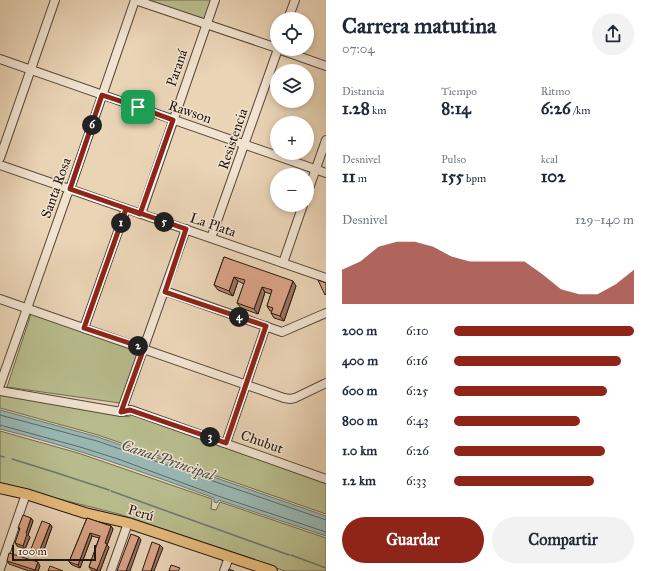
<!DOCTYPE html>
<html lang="es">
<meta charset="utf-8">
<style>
:root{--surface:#fff;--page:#f2f2f3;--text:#1f2937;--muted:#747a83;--accent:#8f2418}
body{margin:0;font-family:"IM FELL Great Primer",serif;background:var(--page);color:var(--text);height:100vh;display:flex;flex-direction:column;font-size:15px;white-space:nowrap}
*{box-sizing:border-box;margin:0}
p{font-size:13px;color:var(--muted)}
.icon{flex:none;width:22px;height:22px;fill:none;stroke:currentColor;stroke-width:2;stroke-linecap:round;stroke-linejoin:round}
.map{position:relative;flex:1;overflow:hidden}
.sheet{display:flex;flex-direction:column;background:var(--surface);width:324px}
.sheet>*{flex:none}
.buttons{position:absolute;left:270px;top:12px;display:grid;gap:8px}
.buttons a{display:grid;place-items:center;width:44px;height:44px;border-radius:50%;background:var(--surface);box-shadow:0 2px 6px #0003;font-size:20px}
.scale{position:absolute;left:12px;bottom:10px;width:84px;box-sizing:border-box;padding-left:4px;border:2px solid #25180f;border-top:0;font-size:11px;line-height:14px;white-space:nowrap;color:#25180f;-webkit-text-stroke:3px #f1e3d0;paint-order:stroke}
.pin{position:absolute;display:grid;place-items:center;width:34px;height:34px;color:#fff;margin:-17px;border-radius:8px;box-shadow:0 2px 6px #0006}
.km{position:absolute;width:20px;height:20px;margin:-10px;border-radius:50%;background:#222;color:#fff;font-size:11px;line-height:20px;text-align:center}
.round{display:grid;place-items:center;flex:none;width:42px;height:42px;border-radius:21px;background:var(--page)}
.summary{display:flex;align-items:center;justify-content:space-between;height:68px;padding:0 16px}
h1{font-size:22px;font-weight:700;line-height:30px}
.stats{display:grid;grid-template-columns:repeat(3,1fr);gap:6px;height:68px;padding:4px 16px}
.stats div{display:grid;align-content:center}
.stats b{font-size:17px;font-weight:700}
.stats small{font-size:11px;font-weight:400}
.stats p{font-size:11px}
.chart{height:112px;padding:8px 16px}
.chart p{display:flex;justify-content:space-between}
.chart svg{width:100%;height:72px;margin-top:4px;fill:var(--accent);opacity:.7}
.cta{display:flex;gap:8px;margin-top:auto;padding:8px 16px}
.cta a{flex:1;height:46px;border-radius:24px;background:var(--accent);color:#fff;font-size:16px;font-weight:700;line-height:46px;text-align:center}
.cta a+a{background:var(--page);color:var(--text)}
ul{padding:0 16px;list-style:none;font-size:13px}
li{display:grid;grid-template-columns:64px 48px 1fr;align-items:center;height:30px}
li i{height:10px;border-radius:5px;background:var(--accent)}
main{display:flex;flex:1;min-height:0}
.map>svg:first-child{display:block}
.green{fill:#b8bc8d;stroke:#6e6a4e}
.water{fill:#98b7b3;stroke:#6a7771}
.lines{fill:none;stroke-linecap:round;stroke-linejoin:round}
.shore{stroke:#5e6861;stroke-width:1}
.stream{stroke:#6a7771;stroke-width:1.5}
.minor-casing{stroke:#564739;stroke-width:10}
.major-casing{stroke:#25180f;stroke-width:12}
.minor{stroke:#f1e3d0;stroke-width:8}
.major{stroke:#e5ba7b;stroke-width:10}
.wall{fill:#bc8d75;stroke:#25180f}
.shaded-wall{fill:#99735f;stroke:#25180f}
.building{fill:#dba488;stroke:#25180f}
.route-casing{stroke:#fff;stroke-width:8}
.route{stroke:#8f2418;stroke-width:5}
.labels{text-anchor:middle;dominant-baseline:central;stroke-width:3;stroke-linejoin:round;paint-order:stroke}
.street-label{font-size:14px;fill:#25180f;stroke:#f1e3d0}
.water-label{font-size:15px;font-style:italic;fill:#4d5048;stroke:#f1e3d0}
</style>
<main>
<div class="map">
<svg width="326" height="571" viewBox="0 0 326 571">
<rect width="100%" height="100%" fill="#ead4b6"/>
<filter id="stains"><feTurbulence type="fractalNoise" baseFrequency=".005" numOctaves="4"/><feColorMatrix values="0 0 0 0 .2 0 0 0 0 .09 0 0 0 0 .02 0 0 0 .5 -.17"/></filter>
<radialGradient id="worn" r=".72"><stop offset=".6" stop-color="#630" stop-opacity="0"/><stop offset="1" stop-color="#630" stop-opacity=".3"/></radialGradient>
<!-- green -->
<g class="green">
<polygon points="144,0 212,0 205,22"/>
<polygon points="31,314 139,350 120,403 7,387"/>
<polygon points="0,394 129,417 132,414 326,483 326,514 98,435 0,408"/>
<polygon points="0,431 78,453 212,499 211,509 216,510 220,502 326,538 326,571 285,571 119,514 7,486 0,483"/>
</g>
<!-- water -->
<path class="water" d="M0 410 98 437 326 516V536L219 500 217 503 214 502V498C143 472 73 447 0 429Z"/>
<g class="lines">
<!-- shore -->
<g class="shore">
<polyline points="0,415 97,441 326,520"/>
<polyline points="0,425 80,447 118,459 218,496 326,532"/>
</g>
<!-- stream -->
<g class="stream">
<polyline points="0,456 4,457"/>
<polyline points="12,459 54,472 109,490"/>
<polyline points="111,491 289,555"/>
<polyline points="291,555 326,568"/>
</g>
<defs>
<g id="minor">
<polyline points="135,0 277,48"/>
<polyline points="288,19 295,0"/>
<polyline points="278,49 326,66"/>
<polyline points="0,59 326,173"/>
<polyline points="0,158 55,0"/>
<polyline points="0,165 326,278"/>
<polyline points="307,194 326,140"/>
<polyline points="141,214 215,0"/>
<polyline points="211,238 278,49"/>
<polyline points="283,263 303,205"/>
<polyline points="165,291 282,332 326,313"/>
<polyline points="0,299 284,398 290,399 295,398 326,383"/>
<polyline points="84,328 126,209"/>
<polyline points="0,385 67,195 70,189 135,0"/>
<polyline points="0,391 121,412 131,410 326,479"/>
<polyline points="121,412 186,229"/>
<polyline points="226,443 266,326"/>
<polyline points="0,569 26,494"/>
<polyline points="111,571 128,523"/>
<polyline points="224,571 229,557"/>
</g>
<polyline id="major" points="0,488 26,494 85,513 128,523 272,571"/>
</defs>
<!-- minor casing -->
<use href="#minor" class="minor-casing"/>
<!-- major casing -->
<use href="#major" class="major-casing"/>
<!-- minor -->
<use href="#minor" class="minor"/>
<!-- major -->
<use href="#major" class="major"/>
</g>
<!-- wall -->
<g class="wall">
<polygon points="224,257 296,286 284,321 274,318 271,313 272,311 270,311 267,306 271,294 265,292 258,314 241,308 237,303 244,284 238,281 233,296 218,290 214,285"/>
<polygon points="31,518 33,521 28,535 30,537 25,549 17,546 15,543 20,530 18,528"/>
<polygon points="87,518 111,526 113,529 107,545 109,547 100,571 92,571 89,567 99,538 92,536 80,568 72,565 69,562"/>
<polygon points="50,524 52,527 42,555 34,552 31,549"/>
<polygon points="7,561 40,566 38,571 29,571 9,564"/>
</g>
<!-- shaded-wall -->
<g class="shaded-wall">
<polygon points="234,277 238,281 233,296 229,291"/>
<polygon points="293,281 296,286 284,321 280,316"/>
<polygon points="262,287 265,292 258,314 254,309"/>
<polygon points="31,518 33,521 28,535 30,537 25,549 23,546 26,533"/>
<polygon points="50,524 52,527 42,555 39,552"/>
<polygon points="111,526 113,529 107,545 109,547 100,571 97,571 97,570 105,543"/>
<polygon points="90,533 92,536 80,568 78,565"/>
<polygon points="139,537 141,540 130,571 126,571"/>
<polygon points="160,545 163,548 154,571 151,571"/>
<polygon points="38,562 40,566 38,571 35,571 35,570"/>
</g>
<!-- building -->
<g class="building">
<polygon points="224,257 293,281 280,316 271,313 273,308 267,306 272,290 262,287 254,309 237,303 245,280 234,277 229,291 214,285"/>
<polygon points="318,280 326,283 326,294 325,295"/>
<polygon points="23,515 31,518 26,533 27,534 23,546 15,543 20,528 18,528"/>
<polygon points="87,518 111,526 105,543 107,544 97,570 89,567 100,536 90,533 78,565 69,562"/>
<polygon points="42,521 50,524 39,552 31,549"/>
<polygon points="131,534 139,537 126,571 117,571"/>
<polygon points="152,542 160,545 151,571 142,571"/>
<polygon points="9,553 38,562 35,570 7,561"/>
<polygon points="171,565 180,568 178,571 169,571"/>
<polygon points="50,566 63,571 48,571"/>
<polygon points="229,569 234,571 228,571"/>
</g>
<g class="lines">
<defs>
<polyline id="route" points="138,107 173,120 140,214 126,209 84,328 144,348 121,412 130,410 226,443 266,326 165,292 186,229 70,189 102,95 138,107"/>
</defs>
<!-- route casing -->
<use href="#route" class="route-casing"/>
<!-- route -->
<use href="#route" class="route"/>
</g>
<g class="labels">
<!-- street labels -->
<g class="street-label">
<text transform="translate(177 68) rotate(-71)">Paraná</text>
<text transform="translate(190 112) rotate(19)">Rawson</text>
<text transform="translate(233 139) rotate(-71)">Resistencia</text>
<text transform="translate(56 188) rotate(-70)">Santa Rosa</text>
<text transform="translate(213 225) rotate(19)">La Plata</text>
<text transform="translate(262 442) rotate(20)">Chubut</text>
<text transform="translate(141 513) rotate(17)">Perú</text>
</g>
<!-- water labels -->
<g class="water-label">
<text transform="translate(168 460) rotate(19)">Canal Principal</text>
</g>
</g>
<rect width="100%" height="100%" filter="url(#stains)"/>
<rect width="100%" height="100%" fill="url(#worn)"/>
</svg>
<div class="buttons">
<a><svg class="icon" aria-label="locate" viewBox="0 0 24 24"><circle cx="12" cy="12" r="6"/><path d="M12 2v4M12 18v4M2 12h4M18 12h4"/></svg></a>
<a><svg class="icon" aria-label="layers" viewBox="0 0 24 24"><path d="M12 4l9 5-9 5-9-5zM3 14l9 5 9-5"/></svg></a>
<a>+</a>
<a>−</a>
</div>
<div class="scale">100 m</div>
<div class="pin" style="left:138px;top:107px;background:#1e9e55"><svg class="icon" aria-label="arrive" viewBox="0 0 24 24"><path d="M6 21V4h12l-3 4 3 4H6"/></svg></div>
<b class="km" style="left:121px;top:223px">1</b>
<b class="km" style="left:138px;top:346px">2</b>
<b class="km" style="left:210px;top:437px">3</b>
<b class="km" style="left:239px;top:317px">4</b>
<b class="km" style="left:164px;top:222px">5</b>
<b class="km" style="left:92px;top:125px">6</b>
</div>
<section class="sheet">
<div class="summary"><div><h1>Carrera matutina</h1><p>07:04</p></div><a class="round"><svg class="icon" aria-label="share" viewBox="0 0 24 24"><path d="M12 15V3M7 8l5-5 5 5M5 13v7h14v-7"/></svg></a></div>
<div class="stats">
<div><p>Distancia</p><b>1.28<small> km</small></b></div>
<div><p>Tiempo</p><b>8:14</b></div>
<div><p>Ritmo</p><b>6:26<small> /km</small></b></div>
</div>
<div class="stats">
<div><p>Desnivel</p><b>11<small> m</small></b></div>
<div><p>Pulso</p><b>155<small> bpm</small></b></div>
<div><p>kcal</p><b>102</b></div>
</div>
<div class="chart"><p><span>Desnivel</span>129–140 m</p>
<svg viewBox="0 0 160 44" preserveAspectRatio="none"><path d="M0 44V23L10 18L20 9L30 6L40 6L50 9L60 15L70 18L80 18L90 18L100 18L110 26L120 35L130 38L140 38L150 32L160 23V44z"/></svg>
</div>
<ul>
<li><b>200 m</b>6:10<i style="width:100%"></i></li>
<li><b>400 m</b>6:16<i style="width:93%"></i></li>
<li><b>600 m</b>6:25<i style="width:85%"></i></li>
<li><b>800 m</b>6:43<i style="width:70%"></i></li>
<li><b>1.0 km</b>6:26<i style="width:84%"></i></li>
<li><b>1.2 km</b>6:33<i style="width:78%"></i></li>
</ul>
<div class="cta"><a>Guardar</a><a>Compartir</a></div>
</section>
</main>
